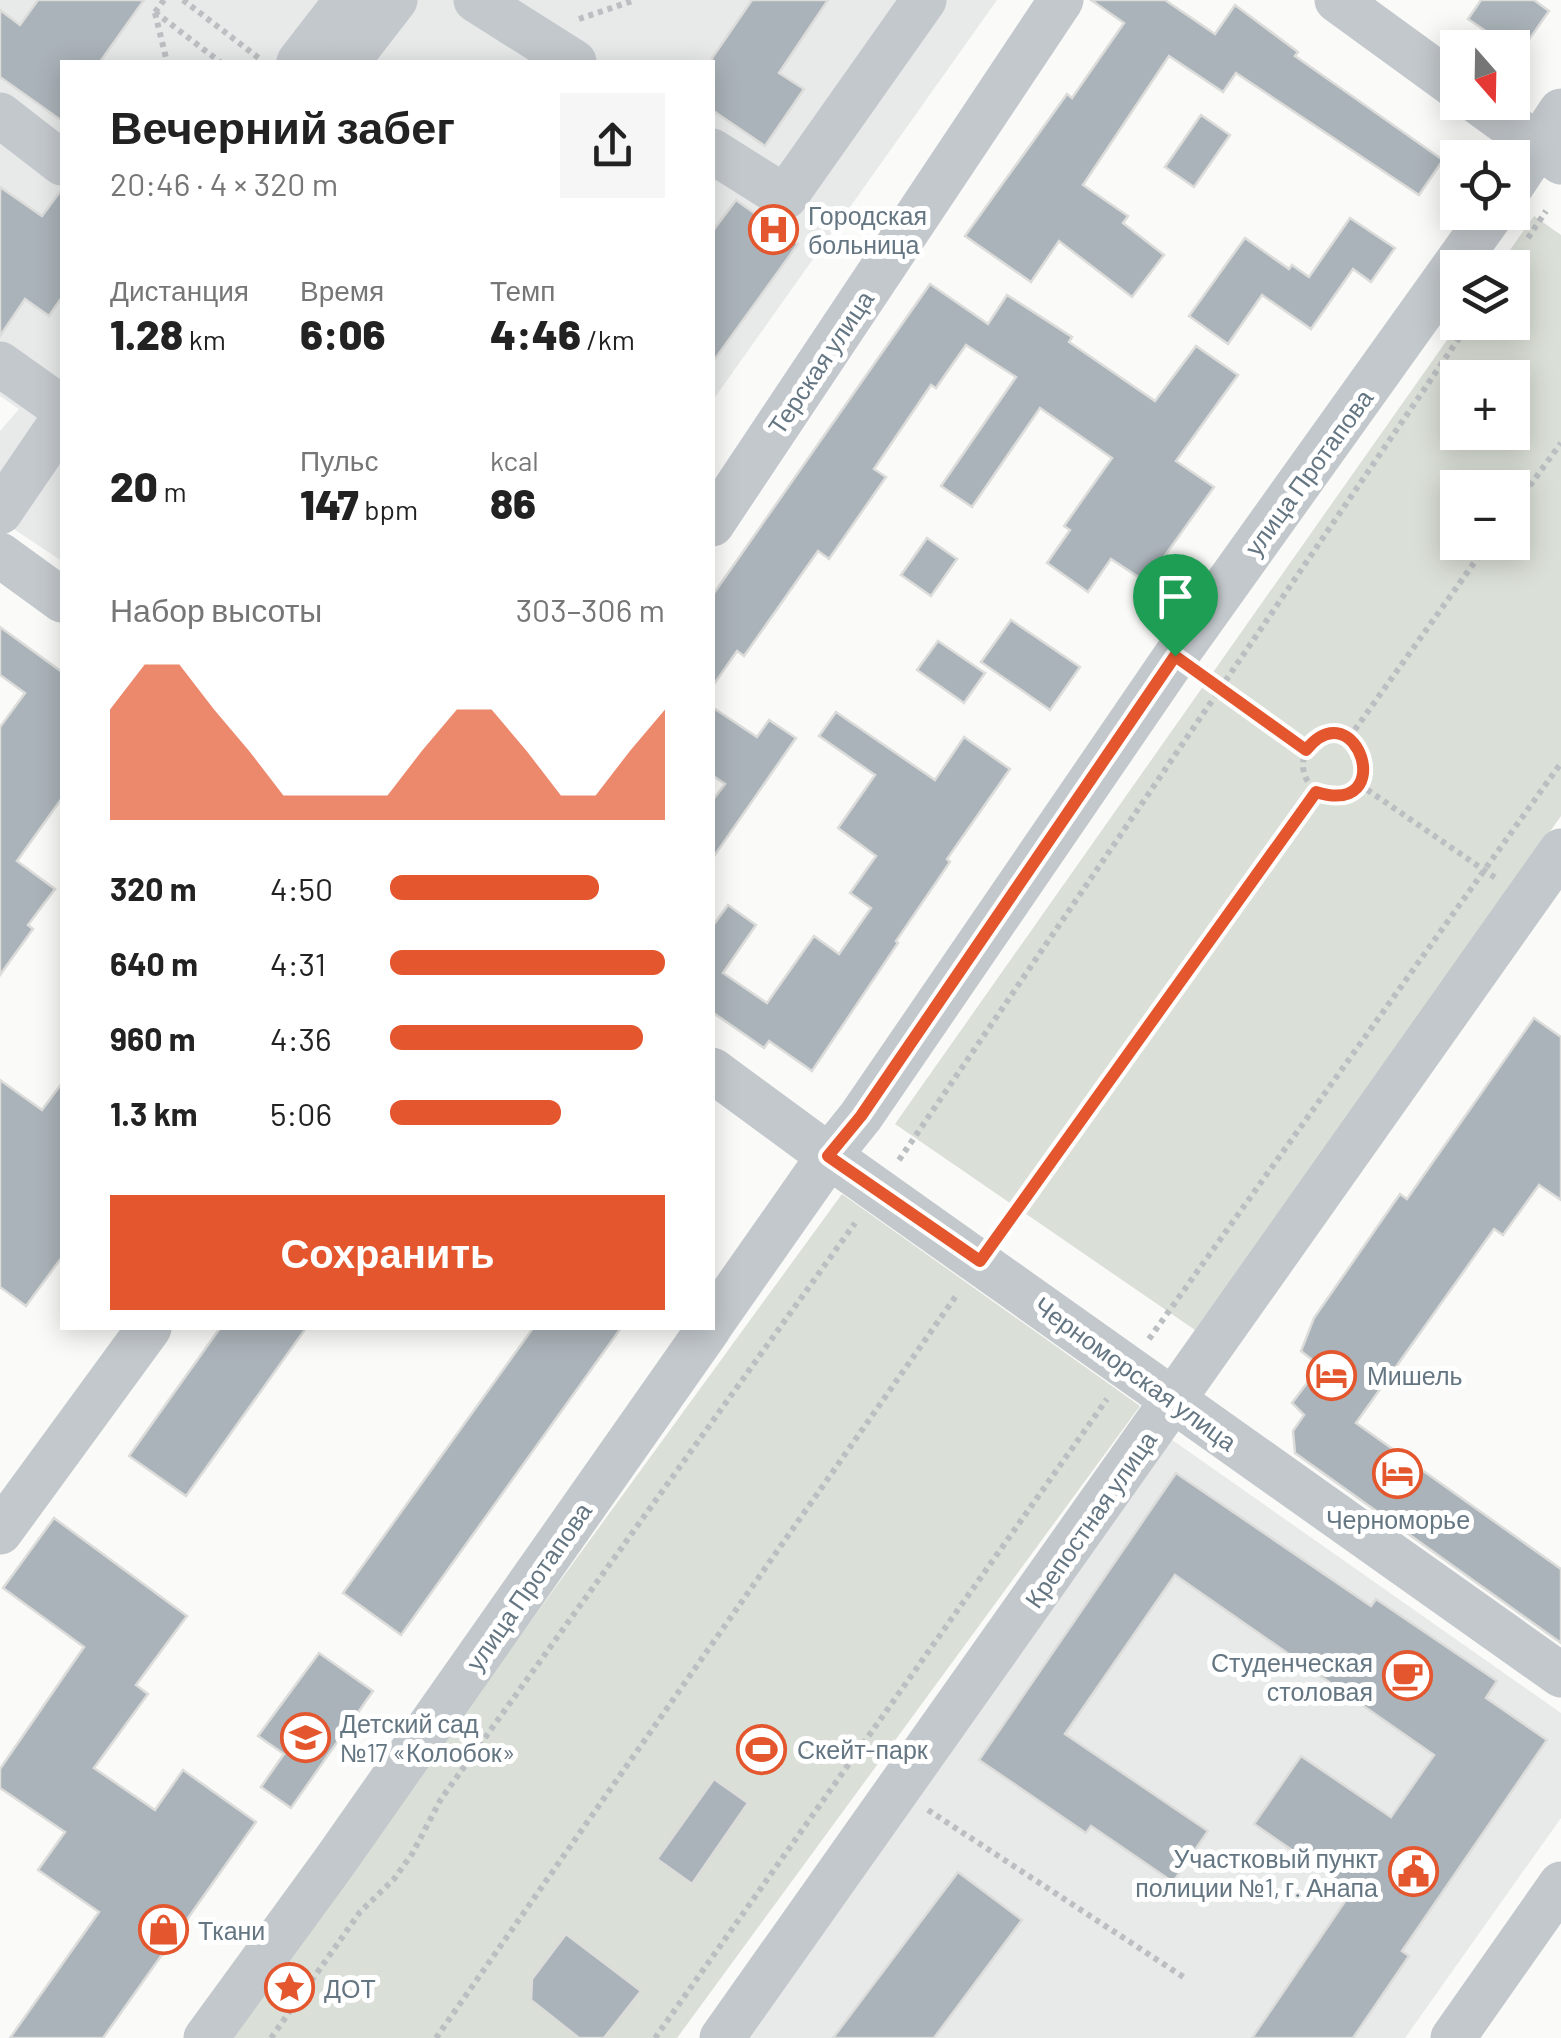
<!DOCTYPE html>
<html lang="ru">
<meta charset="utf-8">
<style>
:root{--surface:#fff;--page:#f6f6f6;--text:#222;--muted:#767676;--accent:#e4572e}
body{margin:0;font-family:Barlow,sans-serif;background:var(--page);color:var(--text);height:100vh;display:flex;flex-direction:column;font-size:38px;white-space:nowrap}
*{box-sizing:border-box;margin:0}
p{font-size:32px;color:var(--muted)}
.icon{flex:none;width:55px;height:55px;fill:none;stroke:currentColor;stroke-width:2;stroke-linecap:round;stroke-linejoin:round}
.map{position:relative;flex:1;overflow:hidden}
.drawer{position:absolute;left:60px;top:60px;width:655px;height:1270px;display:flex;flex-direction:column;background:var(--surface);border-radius:0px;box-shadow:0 5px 25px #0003}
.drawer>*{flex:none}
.needle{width:65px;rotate:160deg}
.buttons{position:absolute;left:1440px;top:30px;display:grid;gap:20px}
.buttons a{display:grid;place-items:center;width:90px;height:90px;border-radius:0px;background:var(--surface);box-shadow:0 5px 25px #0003;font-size:50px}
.pin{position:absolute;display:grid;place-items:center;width:85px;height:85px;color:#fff;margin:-102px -42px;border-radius:50% 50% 50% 0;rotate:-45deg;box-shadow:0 0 10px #0007}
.pin .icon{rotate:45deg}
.round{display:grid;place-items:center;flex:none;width:105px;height:105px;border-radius:0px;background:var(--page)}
.summary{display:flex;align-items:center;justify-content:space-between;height:170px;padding:0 50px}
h1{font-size:45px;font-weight:800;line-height:75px}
.metrics{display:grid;grid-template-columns:repeat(3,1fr);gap:15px;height:170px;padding:10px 50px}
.metrics div{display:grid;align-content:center}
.metrics b{font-size:42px;font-weight:800}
.metrics small{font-size:28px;font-weight:400}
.metrics p{font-size:28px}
.chart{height:280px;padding:20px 50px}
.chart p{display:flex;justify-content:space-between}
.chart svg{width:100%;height:180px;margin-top:10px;fill:var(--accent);opacity:.7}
.cta{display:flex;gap:20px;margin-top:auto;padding:20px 50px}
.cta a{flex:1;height:115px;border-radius:0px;background:var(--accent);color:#fff;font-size:40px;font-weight:800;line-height:115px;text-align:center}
ul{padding:0 50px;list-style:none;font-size:32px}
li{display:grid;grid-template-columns:160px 120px 1fr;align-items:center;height:75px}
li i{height:25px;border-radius:12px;background:var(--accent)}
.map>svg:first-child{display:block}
.built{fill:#e8e9e9}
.green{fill:#dadfd7;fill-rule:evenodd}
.building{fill:#aab3b9;stroke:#dcdcda;stroke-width:2.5}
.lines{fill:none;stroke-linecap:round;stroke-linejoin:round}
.path{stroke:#bbbfc2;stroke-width:6;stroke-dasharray:5 5;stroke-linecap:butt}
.minor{stroke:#c3c8cc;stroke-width:45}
.route-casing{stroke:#fff;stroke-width:20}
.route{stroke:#e4572e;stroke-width:12}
.labels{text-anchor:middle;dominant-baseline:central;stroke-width:10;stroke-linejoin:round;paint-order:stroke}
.poi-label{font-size:25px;fill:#657683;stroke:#fff;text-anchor:start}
.street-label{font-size:25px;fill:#657683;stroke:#fff}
</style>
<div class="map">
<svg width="1561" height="2038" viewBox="0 0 1561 2038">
<rect width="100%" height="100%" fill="#fafaf8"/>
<!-- built -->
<g class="built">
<polygon points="0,0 997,0 713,400 712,62 62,62 62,561 0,520 0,431 19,409 0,396"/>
<polygon points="1168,1437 1561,1713 1561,1818 1405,2038 742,2038"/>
</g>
<!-- green -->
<g class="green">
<path d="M1534 216 1561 235V816L1195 1330 895 1124 1459 323 1512 322V268L1498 267ZM1458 378H1512V432H1458ZM1458 488H1512V542H1458Z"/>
<polygon points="842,1194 1140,1406 677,2038 227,2038"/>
</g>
<!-- building -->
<g class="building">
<polygon points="38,0 144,0 100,62 62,62 62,121 0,77 0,10 20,25"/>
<polygon points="752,0 828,0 779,73 804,89 765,146 712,110 712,58"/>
<polygon points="1091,0 1165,0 1215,34 1235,5 1298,52 1295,56 1443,160 1419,195 1236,73 1223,92 1169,56 1083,185 1128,216 1123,223 1164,255 1132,297 1059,241 1031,282 965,236 1067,94 1072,98 1124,23"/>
<polygon points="1481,0 1534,0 1549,11 1519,54 1468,19"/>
<polygon points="1201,115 1230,135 1194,187 1165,167"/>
<polygon points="0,187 42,216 62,189 62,297 49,316 25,299 0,336"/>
<polygon points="736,200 798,244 712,363 712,232"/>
<polygon points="1350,218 1395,248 1371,282 1353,269 1311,329 1262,295 1228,344 1189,316 1245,238 1289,269 1292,265 1309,277"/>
<polygon points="930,284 988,324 1007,295 1072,337 1069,342 1155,401 1196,346 1238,375 1176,461 1214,487 1146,582 1111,559 1088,592 1047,563 1070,530 1064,526 1112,458 1040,408 972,507 941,486 1016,377 966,345 936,388 931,385 874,469 886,477 829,559 818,551 744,656 737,651 712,687 712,596"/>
<polygon points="927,538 957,559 931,596 901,575"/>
<polygon points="1011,620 1080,667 1050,710 981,662"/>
<polygon points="0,627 62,672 62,798 17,861 55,889 28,925 33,929 0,975 0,727 25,693 0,675"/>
<polygon points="938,641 985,673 964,703 917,670"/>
<polygon points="712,707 757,737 769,720 796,738 712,859 712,801 725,784 712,775"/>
<polygon points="836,712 935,780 964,737 1010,769 947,859 950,862 896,941 898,943 812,1071 769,1041 764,1048 712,1012 712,927 728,905 756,925 723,973 767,1003 814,936 839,954 871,908 850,893 876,856 838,828 875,775 819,736"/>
<polygon points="1534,1018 1561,1037 1561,1200 1539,1185 1503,1235 1494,1229 1356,1423 1561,1569 1561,1643 1295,1453 1293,1431 1304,1415 1292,1403 1320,1366 1301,1351 1314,1318 1400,1194 1407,1199"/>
<polygon points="0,1080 42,1110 62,1083 62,1257 26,1306 0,1287"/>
<polygon points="220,1328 306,1328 186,1496 129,1456"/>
<polygon points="533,1328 621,1328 401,1635 343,1593"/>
<polygon points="1176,1473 1371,1606 1376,1599 1497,1681 1486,1698 1547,1740 1402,1951 1409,1956 1353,2038 1252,2038 1352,1891 1254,1824 1301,1756 1391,1817 1434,1755 1175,1575 1065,1734 1208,1831 1173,1882 1091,1826 1086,1833 979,1760"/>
<polygon points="54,1518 187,1616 136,1685 148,1694 94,1768 155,1810 183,1770 256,1822 103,2038 10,2038 99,1912 38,1870 65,1832 0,1788 0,1769 84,1647 3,1588"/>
<polygon points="319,1653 373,1691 291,1808 261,1787 284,1754 258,1736"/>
<polygon points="714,1779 748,1803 692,1884 657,1859"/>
<polygon points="958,1872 1022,1920 934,2038 833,2038"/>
<polygon points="566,1934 641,1991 604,2038 579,2038 531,2000 532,1979"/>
</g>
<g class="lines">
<!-- path -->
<g class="path">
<polyline points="183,0 260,59"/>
<polyline points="155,12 220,62"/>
<polyline points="155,12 164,0"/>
<polyline points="155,13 167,62"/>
<polyline points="579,19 635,0"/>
<polyline points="1528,238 1546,211"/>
<polyline points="1507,268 1518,252"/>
<polyline points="1512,510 1561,443"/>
<polyline points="1206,678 1306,750"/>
<circle cx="1334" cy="765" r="31"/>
<polyline points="1349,738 1489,542"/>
<polyline points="1359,784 1497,879"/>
<polyline points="899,1160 1470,322"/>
<polyline points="1000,1234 1316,792"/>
<polyline points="1149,1339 1561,763"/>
<polyline points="928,1810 1185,1978"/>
<polyline points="271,2038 360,1912 394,1879 412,1854 441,1799 855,1223"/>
<polyline points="436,2038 958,1293"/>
<polyline points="655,2038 1107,1399"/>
</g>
<!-- minor -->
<g class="minor">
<polyline points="476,0 574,62"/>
<polyline points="1337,0 1458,88"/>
<polyline points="299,62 347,0"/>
<polyline points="347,62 395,0"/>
<polyline points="1478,102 1561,162"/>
<polyline points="0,115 62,163"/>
<polyline points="712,151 785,197 924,0"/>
<polyline points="1512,185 1561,111"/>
<polyline points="0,364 62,408"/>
<polyline points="0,512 62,421"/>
<polyline points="712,524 1061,0"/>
<polyline points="0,555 62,600"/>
<polyline points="712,1070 829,1156 1561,1675"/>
<polyline points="712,1323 829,1156 861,1116 1175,657 1493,212"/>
<polyline points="0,1532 149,1328"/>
<polyline points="206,2038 335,1861 709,1328"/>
<polyline points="722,2038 1561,851"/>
<polyline points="1453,2038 1561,1884"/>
</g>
</g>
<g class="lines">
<defs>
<path id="route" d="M1175 656 1306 750C1356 688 1400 818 1316 792L980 1261 828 1156 861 1116Z"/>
</defs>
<!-- route casing -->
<use href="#route" class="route-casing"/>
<!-- route -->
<use href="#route" class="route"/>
</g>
<!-- icons -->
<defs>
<symbol id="hospital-ring" viewBox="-11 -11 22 22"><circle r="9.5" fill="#fff" stroke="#e4572e" stroke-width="1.5"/><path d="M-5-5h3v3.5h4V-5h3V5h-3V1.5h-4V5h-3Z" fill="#e4572e"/></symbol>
<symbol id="hotel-ring" viewBox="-11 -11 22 22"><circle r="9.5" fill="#fff" stroke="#e4572e" stroke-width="1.5"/><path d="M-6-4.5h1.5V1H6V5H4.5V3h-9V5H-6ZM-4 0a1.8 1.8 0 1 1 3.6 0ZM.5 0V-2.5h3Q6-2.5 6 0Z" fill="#e4572e"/></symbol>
<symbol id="cafe-ring" viewBox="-11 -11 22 22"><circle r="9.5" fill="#fff" stroke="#e4572e" stroke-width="1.5"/><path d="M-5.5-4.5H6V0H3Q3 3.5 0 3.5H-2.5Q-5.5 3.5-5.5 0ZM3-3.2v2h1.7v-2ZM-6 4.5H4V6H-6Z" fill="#e4572e"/></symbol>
<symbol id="school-ring" viewBox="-11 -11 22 22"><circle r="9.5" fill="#fff" stroke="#e4572e" stroke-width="1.5"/><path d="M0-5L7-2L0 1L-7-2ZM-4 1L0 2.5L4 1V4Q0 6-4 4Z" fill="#e4572e"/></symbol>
<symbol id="stadium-ring" viewBox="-11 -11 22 22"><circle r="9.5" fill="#fff" stroke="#e4572e" stroke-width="1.5"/><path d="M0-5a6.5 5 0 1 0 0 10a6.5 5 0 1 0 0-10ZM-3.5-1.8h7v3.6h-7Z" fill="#e4572e"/></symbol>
<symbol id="civic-ring" viewBox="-11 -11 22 22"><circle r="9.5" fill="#fff" stroke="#e4572e" stroke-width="1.5"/><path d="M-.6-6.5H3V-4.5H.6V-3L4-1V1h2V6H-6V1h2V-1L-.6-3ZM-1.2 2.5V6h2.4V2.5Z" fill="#e4572e"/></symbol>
<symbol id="shop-ring" viewBox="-11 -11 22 22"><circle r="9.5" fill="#fff" stroke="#e4572e" stroke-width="1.5"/><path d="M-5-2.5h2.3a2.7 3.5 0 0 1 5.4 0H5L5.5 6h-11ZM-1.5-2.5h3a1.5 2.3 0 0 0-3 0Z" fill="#e4572e"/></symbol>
<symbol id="sight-ring" viewBox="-11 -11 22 22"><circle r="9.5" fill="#fff" stroke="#e4572e" stroke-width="1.5"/><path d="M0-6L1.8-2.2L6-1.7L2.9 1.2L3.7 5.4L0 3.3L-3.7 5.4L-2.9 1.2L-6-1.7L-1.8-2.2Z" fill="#e4572e"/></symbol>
</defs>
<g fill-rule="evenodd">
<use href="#hospital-ring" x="746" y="202" width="55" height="55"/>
<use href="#hotel-ring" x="1304" y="1348" width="55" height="55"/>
<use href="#hotel-ring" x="1370" y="1446" width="55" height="55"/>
<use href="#cafe-ring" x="1380" y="1648" width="55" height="55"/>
<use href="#school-ring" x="278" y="1710" width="55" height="55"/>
<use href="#stadium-ring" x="734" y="1722" width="55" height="55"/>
<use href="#civic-ring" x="1386" y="1844" width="55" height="55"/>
<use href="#shop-ring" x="136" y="1902" width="55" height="55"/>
<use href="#sight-ring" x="262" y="1960" width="55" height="55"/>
</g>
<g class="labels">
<!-- poi labels -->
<g class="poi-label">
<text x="808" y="215">Городская<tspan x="808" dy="29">больница</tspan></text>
<text x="1367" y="1375">Мишель</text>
<text x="1398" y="1519" text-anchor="middle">Черноморье</text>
<text x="1373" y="1662" text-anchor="end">Студенческая<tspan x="1373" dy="29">столовая</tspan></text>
<text x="340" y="1723">Детский сад<tspan x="340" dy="29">№17 «Колобок»</tspan></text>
<text x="797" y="1749">Скейт-парк</text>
<text x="1378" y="1858" text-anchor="end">Участковый пункт<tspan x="1378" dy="29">полиции №1, г. Анапа</tspan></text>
<text x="198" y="1930">Ткани</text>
<text x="324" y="1988">ДОТ</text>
</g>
<!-- street labels -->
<g class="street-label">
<text transform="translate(820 362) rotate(-56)">Терская улица</text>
<text transform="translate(1308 472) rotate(-54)">улица Протапова</text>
<text transform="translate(1136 1373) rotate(36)">Черноморская улица</text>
<text transform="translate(1090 1519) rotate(-55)">Крепостная улица</text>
<text transform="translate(528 1586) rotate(-55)">улица Протапова</text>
</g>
</g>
</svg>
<div class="buttons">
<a><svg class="needle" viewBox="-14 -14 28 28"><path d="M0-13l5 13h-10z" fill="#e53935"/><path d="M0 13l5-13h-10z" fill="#767676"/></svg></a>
<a><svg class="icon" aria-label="locate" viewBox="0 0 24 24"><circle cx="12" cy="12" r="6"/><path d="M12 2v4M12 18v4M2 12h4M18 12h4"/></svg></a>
<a><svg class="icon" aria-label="layers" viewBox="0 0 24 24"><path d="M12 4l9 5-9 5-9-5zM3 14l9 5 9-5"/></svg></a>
<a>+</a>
<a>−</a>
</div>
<div class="pin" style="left:1175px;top:656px;background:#1e9e55"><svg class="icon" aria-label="arrive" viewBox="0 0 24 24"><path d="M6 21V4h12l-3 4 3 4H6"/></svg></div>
<section class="drawer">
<div class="summary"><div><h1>Вечерний забег</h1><p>20:46 · 4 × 320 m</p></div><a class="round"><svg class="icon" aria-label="share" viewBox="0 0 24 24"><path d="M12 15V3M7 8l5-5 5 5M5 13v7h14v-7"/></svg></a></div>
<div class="metrics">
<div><p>Дистанция</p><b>1.28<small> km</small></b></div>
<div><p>Время</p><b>6:06</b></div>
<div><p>Темп</p><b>4:46<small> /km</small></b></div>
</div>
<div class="metrics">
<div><b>20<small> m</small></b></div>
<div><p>Пульс</p><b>147<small> bpm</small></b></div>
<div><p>kcal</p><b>86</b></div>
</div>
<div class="chart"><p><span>Набор высоты</span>303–306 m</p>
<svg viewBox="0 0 160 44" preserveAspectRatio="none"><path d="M0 44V17L10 6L20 6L30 17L40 27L50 38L60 38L70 38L80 38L90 27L100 17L110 17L120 27L130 38L140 38L150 27L160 17V44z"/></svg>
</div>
<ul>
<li><b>320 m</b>4:50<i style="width:76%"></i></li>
<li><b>640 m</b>4:31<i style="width:100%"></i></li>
<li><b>960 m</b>4:36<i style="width:92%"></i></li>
<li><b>1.3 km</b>5:06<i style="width:62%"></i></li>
</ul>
<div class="cta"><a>Сохранить</a></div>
</section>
</div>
